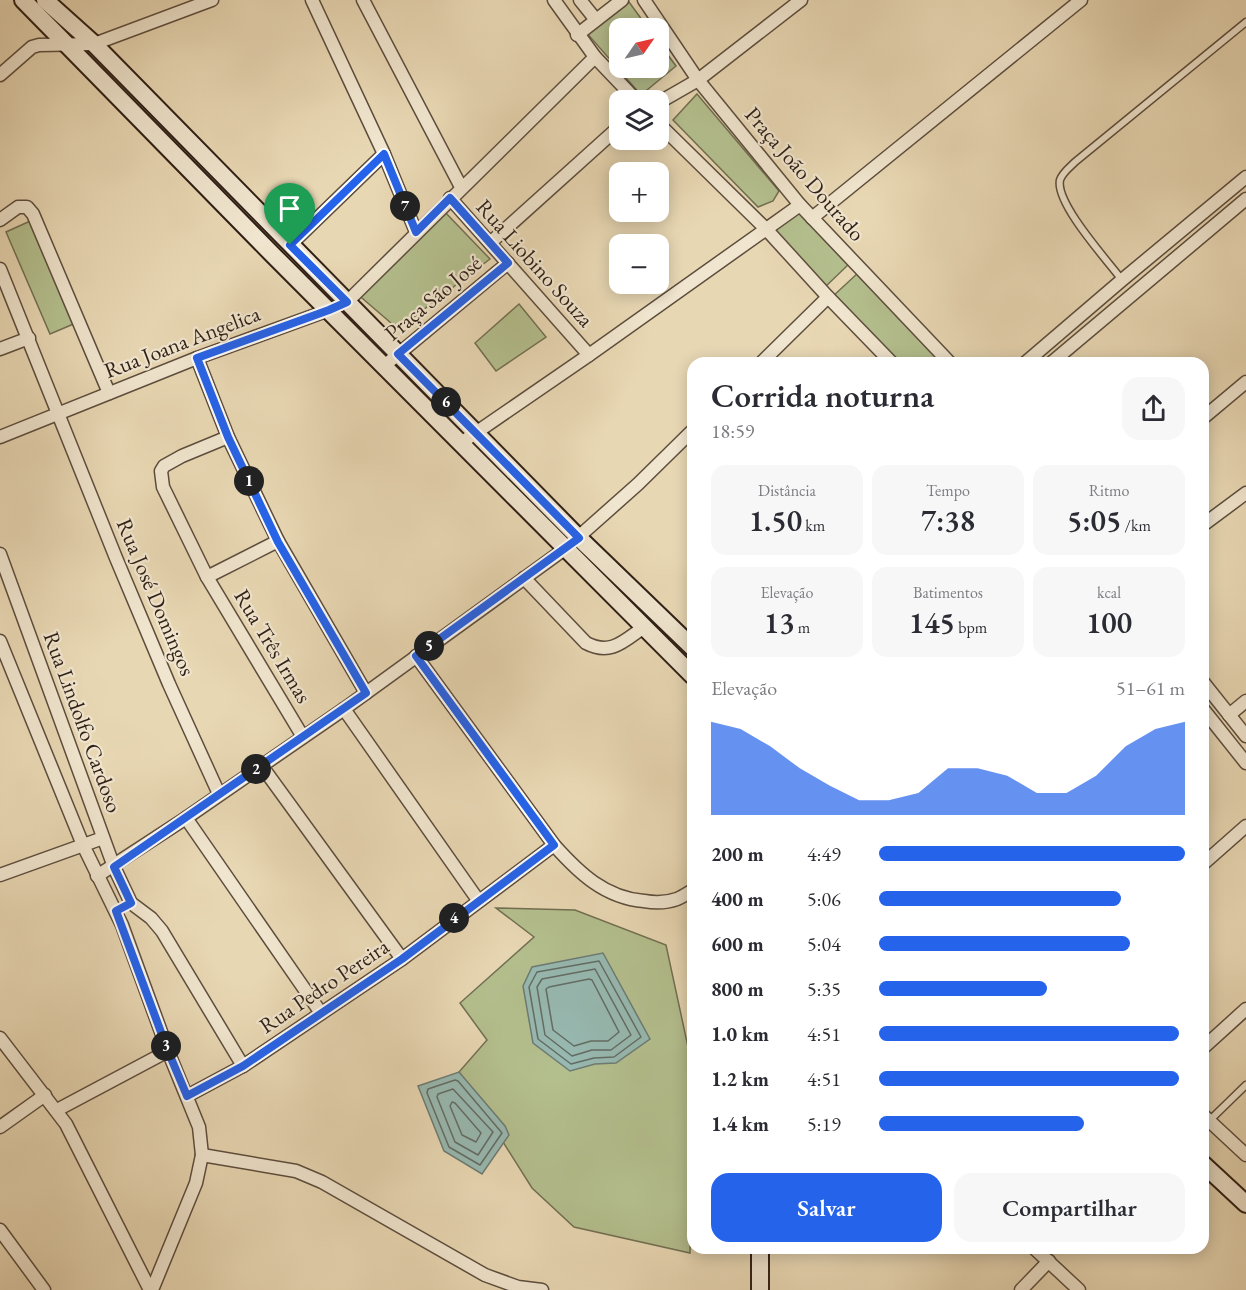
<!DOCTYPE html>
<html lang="pt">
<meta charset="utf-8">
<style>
:root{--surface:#fff;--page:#f7f7f7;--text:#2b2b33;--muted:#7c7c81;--accent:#2563eb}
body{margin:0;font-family:"EB Garamond",serif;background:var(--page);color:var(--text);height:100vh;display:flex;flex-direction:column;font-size:22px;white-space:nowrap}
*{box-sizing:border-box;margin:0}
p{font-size:20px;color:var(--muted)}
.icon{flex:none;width:33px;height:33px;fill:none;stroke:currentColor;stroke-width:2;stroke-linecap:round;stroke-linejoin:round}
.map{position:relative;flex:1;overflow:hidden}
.side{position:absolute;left:687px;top:357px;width:522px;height:897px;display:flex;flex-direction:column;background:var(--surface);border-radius:18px;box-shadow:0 3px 15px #0003}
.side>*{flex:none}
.needle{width:39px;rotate:56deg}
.buttons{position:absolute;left:609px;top:18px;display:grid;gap:12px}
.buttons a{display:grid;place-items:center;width:60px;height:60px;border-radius:12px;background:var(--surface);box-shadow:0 3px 15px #0003;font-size:30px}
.pin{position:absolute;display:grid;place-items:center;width:51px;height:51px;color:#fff;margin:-62px -26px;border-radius:50% 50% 50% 0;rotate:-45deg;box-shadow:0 0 6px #0007}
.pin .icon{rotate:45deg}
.km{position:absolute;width:30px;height:30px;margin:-15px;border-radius:50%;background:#222;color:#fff;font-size:16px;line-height:30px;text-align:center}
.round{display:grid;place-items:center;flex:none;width:63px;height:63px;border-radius:18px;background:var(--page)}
.headline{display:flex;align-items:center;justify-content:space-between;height:102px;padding:0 24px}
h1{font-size:33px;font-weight:600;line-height:45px}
.figures{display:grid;grid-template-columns:repeat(3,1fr);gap:9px;height:102px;padding:6px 24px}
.figures div{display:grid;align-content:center;border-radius:15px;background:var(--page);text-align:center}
.figures b{font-size:30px;font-weight:600}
.figures small{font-size:16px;font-weight:400}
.figures p{font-size:16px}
.chart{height:168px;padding:12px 24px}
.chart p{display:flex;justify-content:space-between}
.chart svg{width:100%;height:108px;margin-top:6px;fill:var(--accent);opacity:.7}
.cta{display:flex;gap:12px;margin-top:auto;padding:12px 24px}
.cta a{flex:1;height:69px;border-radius:18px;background:var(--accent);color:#fff;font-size:24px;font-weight:600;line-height:69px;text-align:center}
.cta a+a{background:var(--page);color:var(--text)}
ul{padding:0 24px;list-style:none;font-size:20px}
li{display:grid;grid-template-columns:96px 72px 1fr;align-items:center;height:45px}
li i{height:15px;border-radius:8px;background:var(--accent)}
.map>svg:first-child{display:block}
.green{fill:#b4bf8e;stroke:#726f52;stroke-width:1.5}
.water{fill:#97b9b1;stroke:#6d7b73;stroke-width:1.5}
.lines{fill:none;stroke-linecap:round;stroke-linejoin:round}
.shore{stroke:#636c64;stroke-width:1.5}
.lane-casing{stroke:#5d4d3d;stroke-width:9}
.street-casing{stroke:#5d4d3d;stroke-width:15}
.secondary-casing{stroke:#2f1f16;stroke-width:20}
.lane{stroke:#f0e5ce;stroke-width:6}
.street{stroke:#f0e5ce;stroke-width:12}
.secondary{stroke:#f0e5ce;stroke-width:16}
.route-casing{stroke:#fff;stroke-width:12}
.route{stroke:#2563eb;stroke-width:8}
.labels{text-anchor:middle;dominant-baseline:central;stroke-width:4.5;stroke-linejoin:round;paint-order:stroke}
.street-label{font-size:22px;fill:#2f1f16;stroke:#f0e5ce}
</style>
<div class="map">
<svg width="1246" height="1290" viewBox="0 0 1246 1290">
<rect width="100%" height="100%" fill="#e8d7b3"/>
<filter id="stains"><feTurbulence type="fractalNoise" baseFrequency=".00333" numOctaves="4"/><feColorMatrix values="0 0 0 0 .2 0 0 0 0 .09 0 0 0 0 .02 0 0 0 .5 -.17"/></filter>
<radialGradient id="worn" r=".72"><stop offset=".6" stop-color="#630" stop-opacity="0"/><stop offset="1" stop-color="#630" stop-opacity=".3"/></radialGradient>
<!-- green -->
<g class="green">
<polygon points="629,2 648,28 620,28 620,68 658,68 659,43 676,66 641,95 585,31"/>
<polygon points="697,94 779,191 773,201 758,207 673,120"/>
<polygon points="794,201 851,262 823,289 761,226"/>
<polygon points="442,209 490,259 398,329 355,292"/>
<polygon points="39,217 83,320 50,334 6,232"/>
<polygon points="859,272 944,363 893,363 831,298"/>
<polygon points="519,304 546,337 496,371 475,343"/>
<polygon points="496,908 575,910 666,945 693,1070 690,1253 574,1227 532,1188 459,1072 487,1040 460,1003 534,937"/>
</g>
<!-- water -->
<g class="water">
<polygon points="603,953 650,1039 616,1063 595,1064 570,1071 533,1043 523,986 532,967"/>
<polygon points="459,1072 505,1126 509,1135 482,1174 444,1151 418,1086"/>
</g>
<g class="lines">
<!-- shore -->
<g class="shore">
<polygon points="599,961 641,1037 614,1057 594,1058 571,1064 538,1039 529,987 537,972"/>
<polygon points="595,969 631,1035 611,1050 592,1050 572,1056 545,1035 537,987 542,979"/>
<polygon points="589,979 592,980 619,1032 608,1041 591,1041 574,1046 553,1030 546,989 549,987"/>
<polygon points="455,1080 458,1081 502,1133 480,1165 449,1147 427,1093 428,1089"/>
<polygon points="453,1089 493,1132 478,1155 455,1142 437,1097 438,1094"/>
<polygon points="452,1102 455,1103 481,1133 476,1142 462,1135 450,1106"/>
</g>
<defs>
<g id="lane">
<path d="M1122 280C1107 260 1055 203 1060 180 1062 173 1070 167 1075 162L1246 22"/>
<polyline points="1209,1121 1246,1085"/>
</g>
<g id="street">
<polyline points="312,0 384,154 416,232"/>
<polyline points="363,0 461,187"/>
<polyline points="554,0 595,57 636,100"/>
<polyline points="580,0 596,20"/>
<polyline points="644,0 698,80 800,205 950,363"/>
<polyline points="577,35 622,0"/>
<polyline points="0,75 32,47 39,45 94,44 212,0"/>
<polyline points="658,103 698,80 801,0"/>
<polyline points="658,123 767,230 828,297 892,363"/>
<polyline points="450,198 589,355"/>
<polyline points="812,218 1081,0"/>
<polyline points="0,220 18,207 27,207 33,214 109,393"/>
<polyline points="490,243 620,126"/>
<polyline points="290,245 384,154"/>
<polyline points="0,269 116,558 169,684 219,794"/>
<polyline points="0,349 29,338"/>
<polyline points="197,358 228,437 278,541 366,693"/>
<polyline points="761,363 828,297"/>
<polyline points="1025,363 1122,280 1246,177"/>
<polyline points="1051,363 1246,199"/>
<polyline points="384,366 508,263"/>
<polyline points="1203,418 1246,382"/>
<polyline points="0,437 197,358 329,310 347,302 595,57"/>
<polyline points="228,437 182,456 164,466 161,471 163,487 207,577 278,541"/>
<polyline points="461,443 589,355 800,205"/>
<polyline points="1203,525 1246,493"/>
<polyline points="0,554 114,867 131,903 151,918 162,931 243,1066"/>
<polyline points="207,577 303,737"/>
<path d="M524 578 586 643C611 656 624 641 644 627"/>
<polyline points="0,641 83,845 122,925 168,1051 199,1127 202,1155 196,1183 152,1290"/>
<path d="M416 656 554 845C579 873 605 898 644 901 655 903 666 903 677 899 682 897 688 893 693 890"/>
<polyline points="1203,682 1246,736"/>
<polyline points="344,709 478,900"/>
<polyline points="1203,709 1246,763"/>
<polyline points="1229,715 1246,701"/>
<polyline points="261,765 402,959"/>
<polyline points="186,818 321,1013"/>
<polyline points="1203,864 1246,826"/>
<polyline points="0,875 103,838"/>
<polyline points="97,876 186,818 344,709 566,548 638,484 693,430"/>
<polyline points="0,1038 66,1124 150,1290"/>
<polyline points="1203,1048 1246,1009"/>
<polyline points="187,1096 243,1066 402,959 554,845"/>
<polyline points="57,1110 168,1051"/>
<polyline points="1203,1115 1246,1155"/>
<polyline points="0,1127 45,1095"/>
<polyline points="202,1155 296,1171 322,1182 485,1275 518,1287 542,1290"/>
<polyline points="0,1230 44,1290"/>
<polyline points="1034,1248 1079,1290"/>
<polyline points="1021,1290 1049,1261"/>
</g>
<g id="secondary">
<polyline points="23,0 275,257 693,676"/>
<polyline points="45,0 94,44 579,538 693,648"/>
<polyline points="1203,1164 1246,1204"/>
<polyline points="760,1248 760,1290"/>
</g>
</defs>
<!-- lane casing -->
<use href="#lane" class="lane-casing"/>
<!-- street casing -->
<use href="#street" class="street-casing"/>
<!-- secondary casing -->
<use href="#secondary" class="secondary-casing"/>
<!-- lane -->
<use href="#lane" class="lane"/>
<!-- street -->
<use href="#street" class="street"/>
<!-- secondary -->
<use href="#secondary" class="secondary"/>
</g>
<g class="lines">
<defs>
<polygon id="route" points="384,154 416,232 450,198 508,263 398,354 579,538 416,656 554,845 402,959 243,1066 187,1096 168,1051 116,911 131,903 114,867 366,693 278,542 228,437 197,358 329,310 347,302 290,245"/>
</defs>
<!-- route casing -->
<use href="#route" class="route-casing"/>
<!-- route -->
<use href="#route" class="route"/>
</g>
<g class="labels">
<!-- street labels -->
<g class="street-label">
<text transform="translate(805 174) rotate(49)">Praça João Dourado</text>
<text transform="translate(535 263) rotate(48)">Rua Liobino Souza</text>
<text transform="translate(433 298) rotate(-40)">Praça São José</text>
<text transform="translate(182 342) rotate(-21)">Rua Joana Angelica</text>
<text transform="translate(156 597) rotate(67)">Rua José Domingos</text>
<text transform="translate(273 646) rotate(59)">Rua Três Irmas</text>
<text transform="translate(83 722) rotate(70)">Rua Lindolfo Cardoso</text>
<text transform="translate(324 986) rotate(-34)">Rua Pedro Pereira</text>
</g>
</g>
<rect width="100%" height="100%" filter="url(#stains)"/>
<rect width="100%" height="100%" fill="url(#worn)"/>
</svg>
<div class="buttons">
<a><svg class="needle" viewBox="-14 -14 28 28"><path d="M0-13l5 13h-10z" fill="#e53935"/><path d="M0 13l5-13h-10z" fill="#7c7c81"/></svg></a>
<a><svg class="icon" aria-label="layers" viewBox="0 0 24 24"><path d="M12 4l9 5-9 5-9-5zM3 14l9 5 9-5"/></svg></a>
<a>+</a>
<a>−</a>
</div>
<div class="pin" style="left:290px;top:245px;background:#1e9e55"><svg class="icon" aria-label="arrive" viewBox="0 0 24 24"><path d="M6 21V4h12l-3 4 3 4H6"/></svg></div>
<b class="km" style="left:249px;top:481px">1</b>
<b class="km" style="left:256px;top:769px">2</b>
<b class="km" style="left:166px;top:1046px">3</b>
<b class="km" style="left:454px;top:918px">4</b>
<b class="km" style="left:429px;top:646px">5</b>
<b class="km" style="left:446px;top:402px">6</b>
<b class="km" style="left:405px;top:206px">7</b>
<section class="side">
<div class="headline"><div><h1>Corrida noturna</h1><p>18:59</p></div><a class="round"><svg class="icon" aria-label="share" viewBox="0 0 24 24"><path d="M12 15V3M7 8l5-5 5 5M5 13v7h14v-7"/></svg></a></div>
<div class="figures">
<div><p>Distância</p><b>1.50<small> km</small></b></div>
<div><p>Tempo</p><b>7:38</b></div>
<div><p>Ritmo</p><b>5:05<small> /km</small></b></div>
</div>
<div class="figures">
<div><p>Elevação</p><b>13<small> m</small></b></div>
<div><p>Batimentos</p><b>145<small> bpm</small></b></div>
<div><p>kcal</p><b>100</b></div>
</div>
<div class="chart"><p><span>Elevação</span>51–61 m</p>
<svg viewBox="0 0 160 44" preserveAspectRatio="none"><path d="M0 44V6L10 9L20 16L30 25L40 32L50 38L60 38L70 35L80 25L90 25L100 28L110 35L120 35L130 28L140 16L150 9L160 6V44z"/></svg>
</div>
<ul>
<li><b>200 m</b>4:49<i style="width:100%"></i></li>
<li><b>400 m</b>5:06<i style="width:79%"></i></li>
<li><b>600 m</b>5:04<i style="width:82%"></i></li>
<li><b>800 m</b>5:35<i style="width:55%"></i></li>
<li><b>1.0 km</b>4:51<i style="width:98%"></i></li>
<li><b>1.2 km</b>4:51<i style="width:98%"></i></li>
<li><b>1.4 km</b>5:19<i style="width:67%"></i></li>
</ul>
<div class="cta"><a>Salvar</a><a>Compartilhar</a></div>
</section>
</div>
